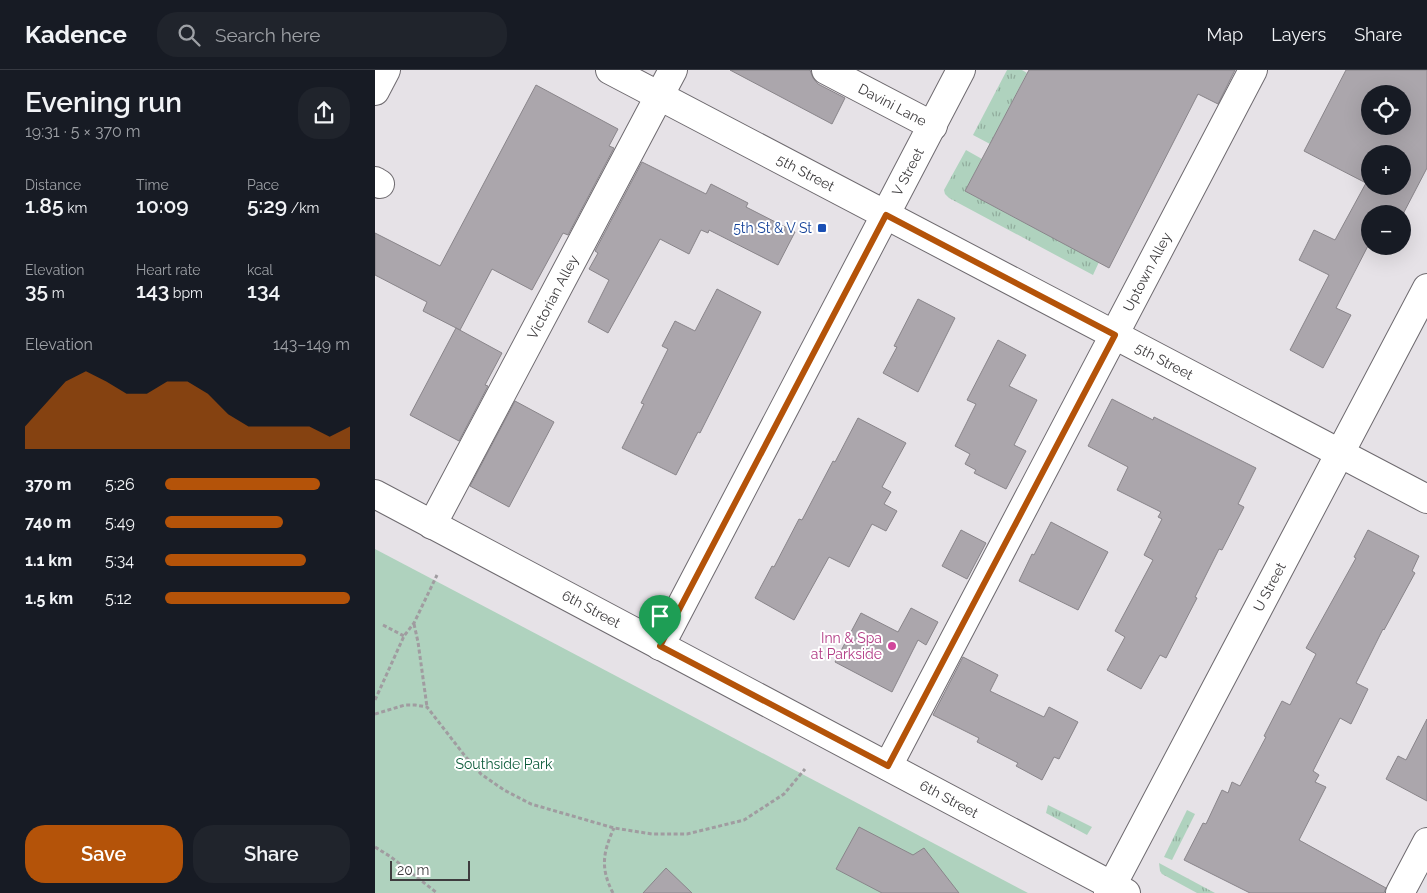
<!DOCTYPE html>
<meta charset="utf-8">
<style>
:root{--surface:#171b24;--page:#20242c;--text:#f1f3f6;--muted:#9ea1a6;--line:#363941;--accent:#b45309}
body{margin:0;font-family:Raleway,sans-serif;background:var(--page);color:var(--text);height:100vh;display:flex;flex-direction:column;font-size:19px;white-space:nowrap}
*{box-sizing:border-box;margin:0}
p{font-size:16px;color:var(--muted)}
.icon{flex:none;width:28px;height:28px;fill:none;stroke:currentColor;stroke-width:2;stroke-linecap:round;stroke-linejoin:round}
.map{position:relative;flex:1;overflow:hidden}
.drawer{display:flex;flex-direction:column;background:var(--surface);width:375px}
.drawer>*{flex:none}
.buttons{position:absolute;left:986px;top:15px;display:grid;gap:10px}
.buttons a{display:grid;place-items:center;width:50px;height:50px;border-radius:50%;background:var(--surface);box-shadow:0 5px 20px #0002;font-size:25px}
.scale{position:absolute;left:15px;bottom:12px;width:80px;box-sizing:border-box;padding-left:5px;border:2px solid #3e3c3e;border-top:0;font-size:14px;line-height:18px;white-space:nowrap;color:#3e3c3e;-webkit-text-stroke:4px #fff;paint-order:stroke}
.pin{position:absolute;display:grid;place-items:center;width:42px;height:42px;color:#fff;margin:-51px -21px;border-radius:50% 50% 50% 0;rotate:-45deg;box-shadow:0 0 5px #0007}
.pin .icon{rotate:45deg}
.round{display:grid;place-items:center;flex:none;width:52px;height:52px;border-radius:20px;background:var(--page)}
.head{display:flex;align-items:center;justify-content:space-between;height:85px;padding:0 25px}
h1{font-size:28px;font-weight:600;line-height:38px}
.metrics{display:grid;grid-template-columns:repeat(3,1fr);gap:8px;height:85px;padding:5px 25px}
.metrics div{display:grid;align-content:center}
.metrics b{font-size:21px;font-weight:600}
.metrics small{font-size:14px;font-weight:400}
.metrics p{font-size:14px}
.chart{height:140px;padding:10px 25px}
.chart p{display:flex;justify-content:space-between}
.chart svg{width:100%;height:90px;margin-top:5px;fill:var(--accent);opacity:.7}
.primary-button{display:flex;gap:10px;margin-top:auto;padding:10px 25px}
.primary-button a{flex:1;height:58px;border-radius:20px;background:var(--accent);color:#fff;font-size:20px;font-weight:600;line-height:58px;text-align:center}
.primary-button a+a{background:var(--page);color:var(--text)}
ul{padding:0 25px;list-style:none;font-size:16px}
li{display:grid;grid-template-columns:80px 60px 1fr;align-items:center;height:38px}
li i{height:12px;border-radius:6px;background:var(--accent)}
header{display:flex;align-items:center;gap:30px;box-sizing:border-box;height:70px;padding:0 25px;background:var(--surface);border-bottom:1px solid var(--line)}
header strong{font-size:24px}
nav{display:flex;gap:28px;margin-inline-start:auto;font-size:18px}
.search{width:350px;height:45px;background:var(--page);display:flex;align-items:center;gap:12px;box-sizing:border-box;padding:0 18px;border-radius:20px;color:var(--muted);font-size:19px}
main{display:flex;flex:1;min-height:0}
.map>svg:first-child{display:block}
.grass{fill:url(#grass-tufts)}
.park{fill:#afd2be}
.building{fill:#aba6ac;stroke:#89858a;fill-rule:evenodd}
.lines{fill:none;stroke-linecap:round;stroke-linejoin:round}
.minor-casing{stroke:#6e6a6f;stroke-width:30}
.major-casing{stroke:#6e6a6f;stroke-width:30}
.path{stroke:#a09ca0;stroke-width:3;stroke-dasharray:4 2.5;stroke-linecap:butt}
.minor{stroke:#fff;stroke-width:28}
.major{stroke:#fff;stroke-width:28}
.route-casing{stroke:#fff;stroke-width:10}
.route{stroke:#b45309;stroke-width:6}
.transit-dot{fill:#1a4fb4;stroke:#fff;stroke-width:2}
.hotel-dot{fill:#d1479c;stroke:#fff;stroke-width:2}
.labels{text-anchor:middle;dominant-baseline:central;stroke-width:4;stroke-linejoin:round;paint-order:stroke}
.street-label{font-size:14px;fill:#3e3c3e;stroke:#fff}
.transit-label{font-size:14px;fill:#164399;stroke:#fff;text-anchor:end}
.hotel-label{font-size:14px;fill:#b23c85;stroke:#fff;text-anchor:end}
.park-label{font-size:14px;fill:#0e5c3c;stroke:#fff}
</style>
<header>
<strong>Kadence</strong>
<div class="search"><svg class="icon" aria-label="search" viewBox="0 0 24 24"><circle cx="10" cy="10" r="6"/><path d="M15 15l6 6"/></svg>Search here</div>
<nav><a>Map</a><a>Layers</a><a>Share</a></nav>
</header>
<main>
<section class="drawer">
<div class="head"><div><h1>Evening run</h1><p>19:31 · 5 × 370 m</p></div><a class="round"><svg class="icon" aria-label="share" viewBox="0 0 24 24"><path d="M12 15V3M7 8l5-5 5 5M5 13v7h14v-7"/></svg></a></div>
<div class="metrics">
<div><p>Distance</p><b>1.85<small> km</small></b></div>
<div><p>Time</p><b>10:09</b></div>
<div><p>Pace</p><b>5:29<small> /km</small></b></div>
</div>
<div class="metrics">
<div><p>Elevation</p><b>35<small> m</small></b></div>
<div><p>Heart rate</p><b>143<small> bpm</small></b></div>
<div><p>kcal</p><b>134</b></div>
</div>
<div class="chart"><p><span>Elevation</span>143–149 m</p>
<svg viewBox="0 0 160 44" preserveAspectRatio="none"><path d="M0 44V33L10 22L20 11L30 6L40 11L50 17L60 17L70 11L80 11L90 17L100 27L110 33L120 33L130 33L140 33L150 38L160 33V44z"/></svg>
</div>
<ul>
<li><b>370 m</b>5:26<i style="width:84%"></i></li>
<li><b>740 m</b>5:49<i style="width:64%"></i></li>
<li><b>1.1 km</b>5:34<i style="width:76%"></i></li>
<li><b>1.5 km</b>5:12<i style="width:100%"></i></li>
</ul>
<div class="primary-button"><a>Save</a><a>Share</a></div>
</section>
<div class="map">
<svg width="1052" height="823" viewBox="0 0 1052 823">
<defs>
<pattern id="grass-tufts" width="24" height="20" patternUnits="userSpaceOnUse" patternTransform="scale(1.25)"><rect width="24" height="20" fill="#afd2be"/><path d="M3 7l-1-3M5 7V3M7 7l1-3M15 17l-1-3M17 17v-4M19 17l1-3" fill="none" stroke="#90ac9c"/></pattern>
</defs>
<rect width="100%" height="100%" fill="#e6e2e7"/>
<!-- grass -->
<g class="grass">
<polygon points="632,0 647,0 652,3 615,74 598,65"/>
<polygon points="591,80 607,89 590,121 724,192 718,205 574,128 570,124 569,120"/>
<polygon points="673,735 717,757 712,765 671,743"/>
<polygon points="812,740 820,744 797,790 789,787"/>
<polygon points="784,793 840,823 822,823 787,804 785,801"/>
</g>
<!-- park -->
<polygon class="park" points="0,479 653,823 0,823"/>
<!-- building -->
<g class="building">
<polygon points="355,0 435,0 438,8 443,14 470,28 457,54"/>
<polygon points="654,0 860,0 843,34 823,24 734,198 590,121"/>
<path d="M971 0H1052V98L1028 144H995V172L961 238 976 245 948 298 915 280 954 205 924 190 939 160 960 170 991 113 929 81ZM995 24H1028V56H995ZM995 84H1028V116H995Z"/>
<polygon points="161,15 243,59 234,76 239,78 193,165 188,163 157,220 117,199 85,260 48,241 52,232 0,205 0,163 65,196"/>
<polygon points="267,92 331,124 336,114 373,133 371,137 420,162 403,195 334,160 333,163 326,160 314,184 285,169 233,263 213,252 234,210 214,199 223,183 220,181"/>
<polygon points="342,219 386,242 325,363 323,362 301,405 247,378 269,334 266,333 293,279 287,276 300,251 320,261"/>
<polygon points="543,229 580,248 543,322 508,303 522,277 519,276"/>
<polygon points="81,258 127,283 110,315 113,316 84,371 35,345"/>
<polygon points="623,270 651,285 634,316 662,330 639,375 651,381 631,419 599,403 601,400 590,394 595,384 580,376 601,334 592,330"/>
<polygon points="737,329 778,350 779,347 881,398 863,434 869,437 847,480 844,479 820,527 822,528 791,588 785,585 766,619 732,600 750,567 740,561 778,490 769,485 787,449 783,447 786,442 742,420 753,397 713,376"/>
<polygon points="140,331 179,352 134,437 95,416"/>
<polygon points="483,348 531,373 507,417 516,422 509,434 522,441 511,461 497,454 474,497 454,487 419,550 380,528 397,496 399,497 424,449 427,450 458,391 460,392"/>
<polygon points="676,452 733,482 703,540 644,511 657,484 659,485"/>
<polygon points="586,460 611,473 592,509 567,496"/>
<polygon points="993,460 1044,486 1037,501 1040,503 1009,560 1008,559 981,613 993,619 976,654 965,648 938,701 944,705 940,712 951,717 924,770 1011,818 1009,823 875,823 809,790 828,753 831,754 847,720 853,723 857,712 865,716 891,667 889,666 907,631 915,635 941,584 931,578 981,488 979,487"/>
<polygon points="536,538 563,552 551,575 543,570 517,622 460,592 486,543 523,562"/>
<polygon points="588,587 623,605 615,621 669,647 674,637 703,652 684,689 679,687 667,710 641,696 643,693 602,672 604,668 558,645"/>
<polygon points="1052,649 1052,731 1011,709 1023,686 1031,690"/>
<polygon points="484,757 538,785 549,778 584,823 507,823 461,799"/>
<polygon points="291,798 317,823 268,823"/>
</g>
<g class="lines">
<defs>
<g id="minor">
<path id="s1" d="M235 0 1052 429"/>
<path id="s2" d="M451 0 558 56"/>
<polyline points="0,111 5,114"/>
<path id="s3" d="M0 424 751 823"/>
<path id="s4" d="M57 455 298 0"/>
<path id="s5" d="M285 576 586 0"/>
<path id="s6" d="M513 696 878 0"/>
<path id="s7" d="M733 823 1052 218"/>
<polyline points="1025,823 1052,772"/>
</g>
<polyline id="major" points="0,21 11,0"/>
</defs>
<!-- minor casing -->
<use href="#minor" class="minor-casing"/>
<!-- major casing -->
<use href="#major" class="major-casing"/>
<!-- path -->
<g class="path">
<polyline points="39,554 43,572 52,637"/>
<polyline points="8,555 29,566"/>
<polyline points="0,630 29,566 39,553 62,505"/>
<polyline points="0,644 30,635 40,635 52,637 90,686 106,704 129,720 156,734 239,758 277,764 312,764 369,750 409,724 430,699"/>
<polyline points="0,777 16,787 62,823"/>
<path d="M238 823C225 798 228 782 239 758"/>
</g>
<!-- minor -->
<use href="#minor" class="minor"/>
<!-- major -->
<use href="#major" class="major"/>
</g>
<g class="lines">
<defs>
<polygon id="route" points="511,145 740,265 513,696 285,576"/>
</defs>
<!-- route casing -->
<use href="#route" class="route-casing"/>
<!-- route -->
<use href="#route" class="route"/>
</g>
<!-- markers -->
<rect class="transit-dot" x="442" y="153" width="10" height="10" rx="2.5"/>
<circle class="hotel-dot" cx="517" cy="576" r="5"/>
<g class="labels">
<!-- street labels -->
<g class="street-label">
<text stroke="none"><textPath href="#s2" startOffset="75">Davini Lane</textPath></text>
<text stroke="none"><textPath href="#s5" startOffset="535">V Street</textPath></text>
<text stroke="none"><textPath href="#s1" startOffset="221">5th Street</textPath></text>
<text stroke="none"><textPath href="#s6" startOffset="558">Uptown Alley</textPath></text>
<text stroke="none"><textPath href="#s4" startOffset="258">Victorian Alley</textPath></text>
<text stroke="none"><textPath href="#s1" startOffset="626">5th Street</textPath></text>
<text stroke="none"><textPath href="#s7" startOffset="346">U Street</textPath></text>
<text stroke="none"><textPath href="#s3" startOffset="245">6th Street</textPath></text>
<text stroke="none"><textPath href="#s3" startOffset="650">6th Street</textPath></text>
</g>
<!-- transit labels -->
<g class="transit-label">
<text x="437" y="158">5th St &amp; V St</text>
</g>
<!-- hotel labels -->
<g class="hotel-label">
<text x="507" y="568">Inn &amp; Spa<tspan x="507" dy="16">at Parkside</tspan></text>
</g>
<!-- park labels -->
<g class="park-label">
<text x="129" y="694">Southside Park</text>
</g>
</g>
</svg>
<div class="buttons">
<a><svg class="icon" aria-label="locate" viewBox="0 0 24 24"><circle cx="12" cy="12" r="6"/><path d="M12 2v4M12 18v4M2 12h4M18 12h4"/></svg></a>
<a>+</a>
<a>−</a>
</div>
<div class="scale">20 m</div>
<div class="pin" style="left:285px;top:576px;background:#1e9e55"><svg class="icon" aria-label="arrive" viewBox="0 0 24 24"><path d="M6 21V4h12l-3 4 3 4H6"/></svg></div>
</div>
</main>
